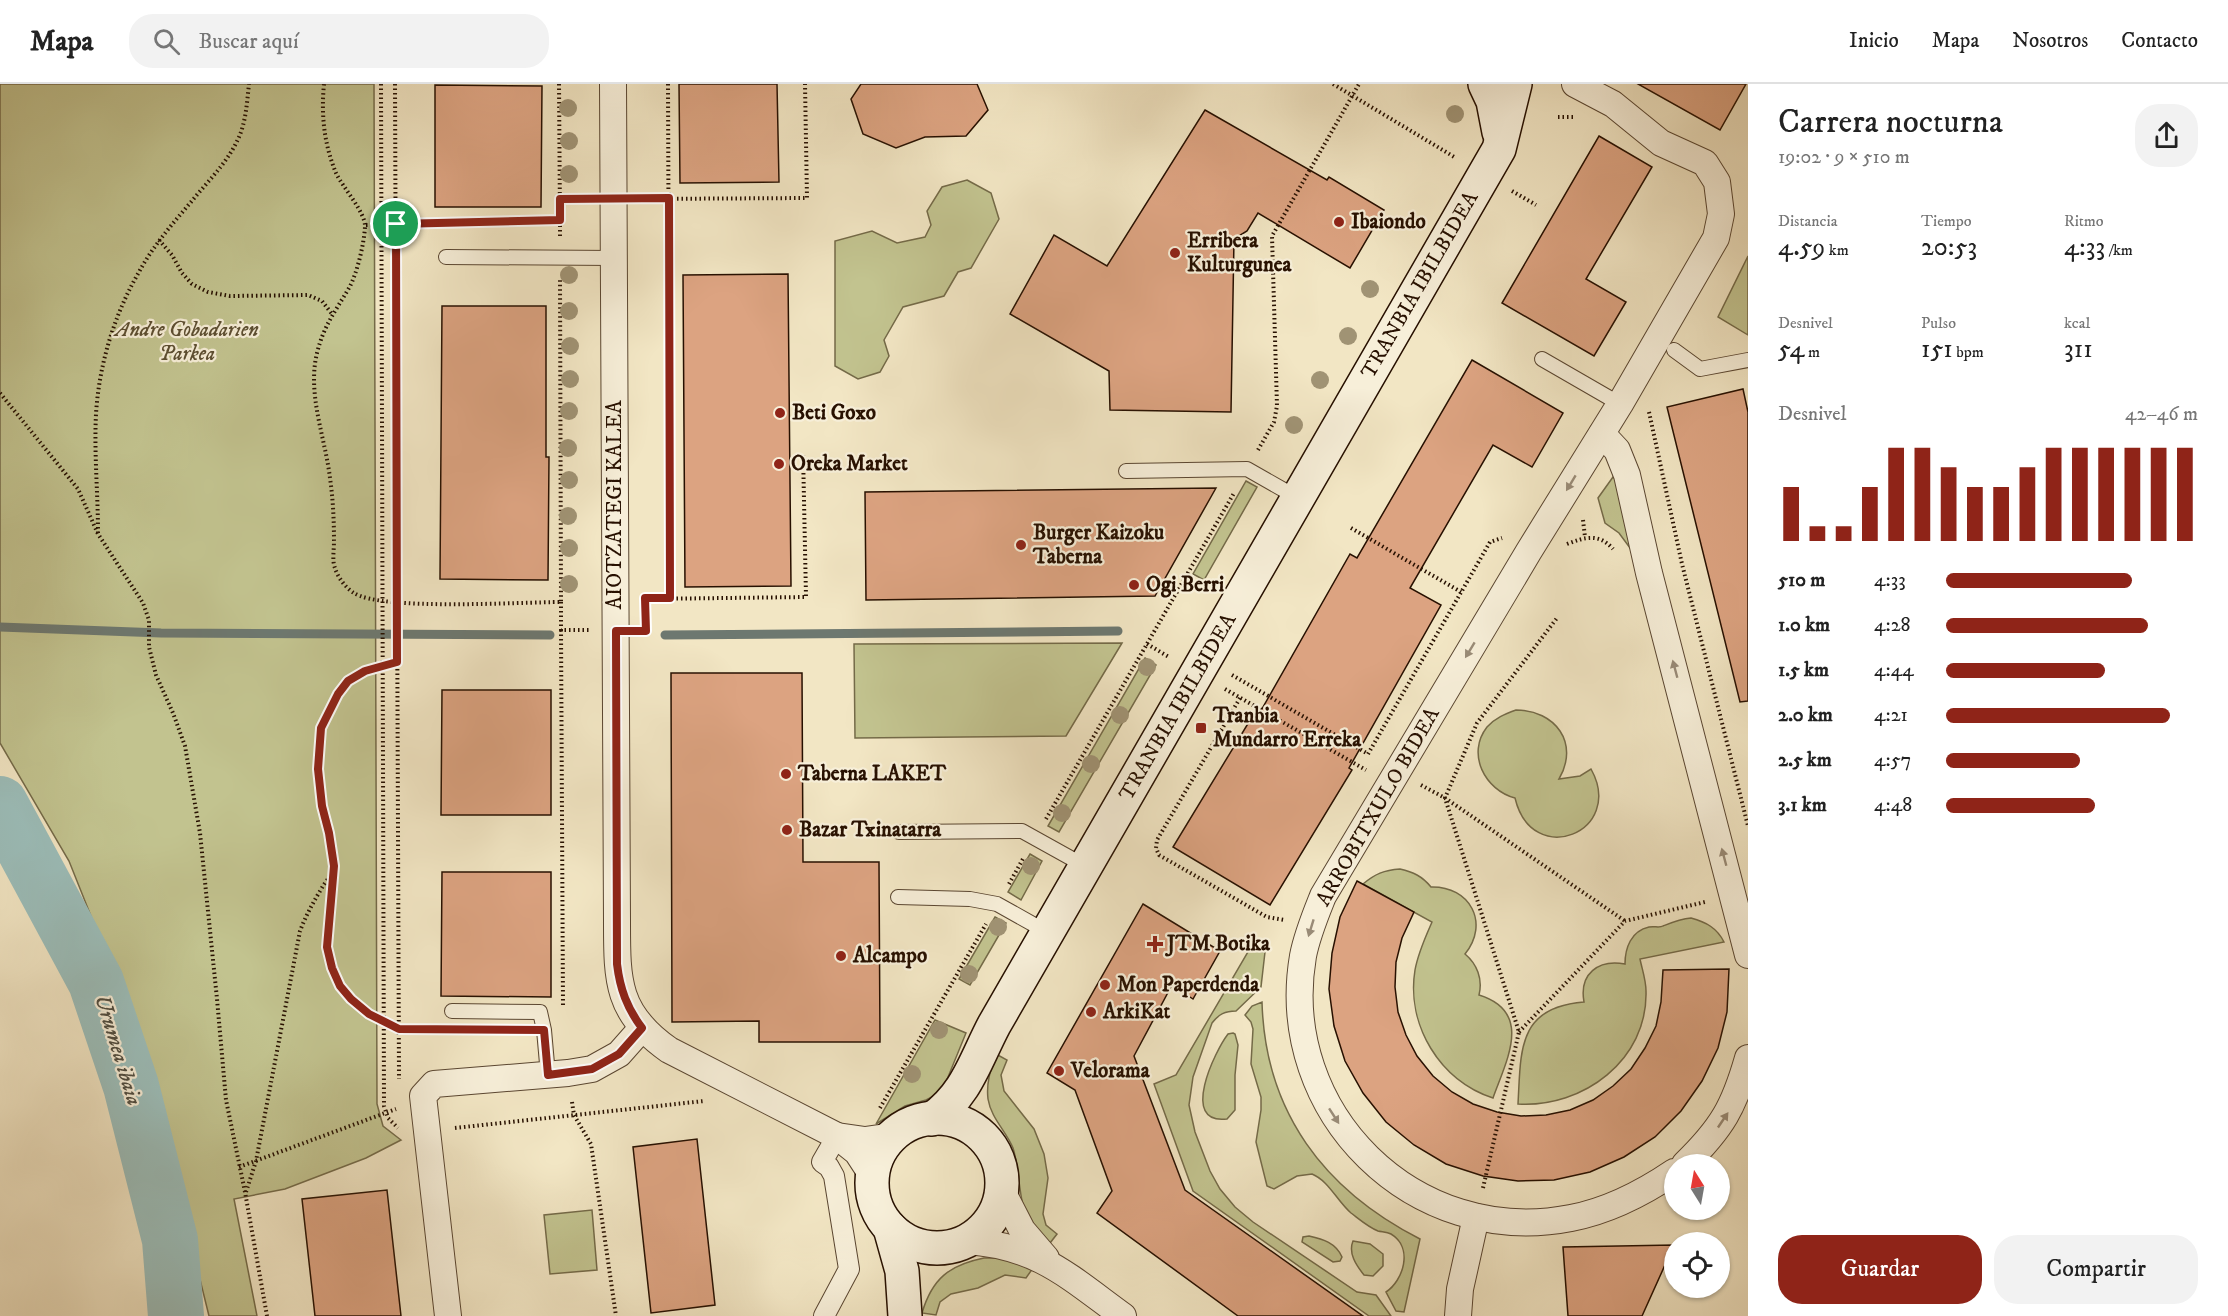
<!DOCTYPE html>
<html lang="es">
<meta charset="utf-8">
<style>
:root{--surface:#fff;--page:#f2f2f2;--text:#222;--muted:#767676;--line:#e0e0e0;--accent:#8f2418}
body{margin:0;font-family:"IM FELL DW Pica",serif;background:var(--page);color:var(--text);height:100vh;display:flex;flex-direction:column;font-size:22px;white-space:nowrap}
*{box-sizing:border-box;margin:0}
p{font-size:20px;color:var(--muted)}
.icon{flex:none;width:33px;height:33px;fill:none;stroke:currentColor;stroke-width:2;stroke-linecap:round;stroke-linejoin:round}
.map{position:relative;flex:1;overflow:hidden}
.drawer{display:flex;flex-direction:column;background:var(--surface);width:480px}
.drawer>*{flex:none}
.needle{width:39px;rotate:349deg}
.controls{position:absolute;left:1664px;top:1070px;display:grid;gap:12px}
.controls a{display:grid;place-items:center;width:66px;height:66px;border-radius:50%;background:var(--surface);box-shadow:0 2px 4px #0004;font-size:30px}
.pin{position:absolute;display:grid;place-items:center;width:51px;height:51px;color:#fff;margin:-26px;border:3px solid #fff;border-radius:50%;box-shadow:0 2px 6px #0007}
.round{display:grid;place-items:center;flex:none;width:63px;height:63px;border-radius:24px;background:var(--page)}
.head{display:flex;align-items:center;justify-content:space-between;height:102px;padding:0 30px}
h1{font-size:33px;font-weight:600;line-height:45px}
.figures{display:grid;grid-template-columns:repeat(3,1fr);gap:9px;height:102px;padding:6px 30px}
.figures div{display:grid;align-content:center}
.figures b{font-size:26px;font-weight:600}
.figures small{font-size:16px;font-weight:400}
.figures p{font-size:16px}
.chart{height:168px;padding:12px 30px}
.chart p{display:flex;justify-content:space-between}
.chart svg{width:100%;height:108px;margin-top:6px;stroke:var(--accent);stroke-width:6}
.action{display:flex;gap:12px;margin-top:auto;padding:12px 30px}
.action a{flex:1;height:69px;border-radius:24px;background:var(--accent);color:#fff;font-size:24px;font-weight:600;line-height:69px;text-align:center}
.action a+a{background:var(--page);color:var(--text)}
ul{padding:0 30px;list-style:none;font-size:20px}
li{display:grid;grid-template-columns:96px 72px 1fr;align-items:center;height:45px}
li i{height:15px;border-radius:8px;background:var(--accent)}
header{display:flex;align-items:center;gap:36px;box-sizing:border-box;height:84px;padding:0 30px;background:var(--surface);border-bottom:2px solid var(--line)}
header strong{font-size:28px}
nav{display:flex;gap:33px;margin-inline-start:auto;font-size:21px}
.search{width:420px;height:54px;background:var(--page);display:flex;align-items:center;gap:15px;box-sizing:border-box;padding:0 21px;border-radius:24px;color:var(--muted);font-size:22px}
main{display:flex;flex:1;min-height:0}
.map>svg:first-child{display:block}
.green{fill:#c2c38f;stroke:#746a48;stroke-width:1.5}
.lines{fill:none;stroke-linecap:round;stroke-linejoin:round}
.stream{stroke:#6d7870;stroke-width:9}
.river{stroke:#9cbeba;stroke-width:56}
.building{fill:#dca381;stroke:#271000;stroke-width:1.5}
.service-casing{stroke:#5a4631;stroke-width:16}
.pedestrian-casing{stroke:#5a4631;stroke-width:22}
.minor-casing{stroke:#5a4631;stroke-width:28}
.secondary-casing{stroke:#271000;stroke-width:36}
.path{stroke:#271000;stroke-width:4;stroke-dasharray:1.5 3;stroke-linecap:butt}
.service{stroke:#f7efd9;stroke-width:14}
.pedestrian{stroke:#f7efd9;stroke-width:20}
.minor{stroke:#f7efd9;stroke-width:26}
.secondary{stroke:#f7efd9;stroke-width:33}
.tree{fill:#a09374}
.oneway{fill:#998b77}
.route-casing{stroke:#fff;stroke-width:12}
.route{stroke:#8f2418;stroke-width:8}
.poi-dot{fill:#8f2418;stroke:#f7efd9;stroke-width:2}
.labels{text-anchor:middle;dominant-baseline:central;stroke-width:4.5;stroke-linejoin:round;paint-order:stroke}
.poi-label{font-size:21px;font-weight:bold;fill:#271000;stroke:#f7efd9;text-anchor:start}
.street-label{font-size:21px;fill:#271000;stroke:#f7efd9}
.park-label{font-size:21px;font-style:italic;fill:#5d4f32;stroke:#f7efd9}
.water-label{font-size:22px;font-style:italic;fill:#504d41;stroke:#f7efd9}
</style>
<header>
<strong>Mapa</strong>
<div class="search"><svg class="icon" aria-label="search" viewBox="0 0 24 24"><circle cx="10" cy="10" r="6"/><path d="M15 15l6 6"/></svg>Buscar aquí</div>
<nav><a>Inicio</a><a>Mapa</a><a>Nosotros</a><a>Contacto</a></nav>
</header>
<main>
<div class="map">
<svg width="1748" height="1232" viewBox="0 0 1748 1232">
<rect width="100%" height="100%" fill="#f2e6c4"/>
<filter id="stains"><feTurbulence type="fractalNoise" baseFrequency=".00333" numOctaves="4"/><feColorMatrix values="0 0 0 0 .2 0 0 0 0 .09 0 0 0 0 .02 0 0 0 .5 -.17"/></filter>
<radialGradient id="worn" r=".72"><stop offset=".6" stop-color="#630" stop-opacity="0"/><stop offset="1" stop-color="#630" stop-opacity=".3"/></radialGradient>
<!-- green -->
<g class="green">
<polygon points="0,0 374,0 377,1020 383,1042 401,1056 366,1074 285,1105 234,1115 257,1232 209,1232 142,960 69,777 0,659"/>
<polygon points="967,96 991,109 999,135 971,184 958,188 944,212 903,223 884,256 889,272 880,288 858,295 835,282 835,157 872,147 897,159 925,153 931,141 927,127 942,103"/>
<polygon points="1748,172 1748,251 1718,233"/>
<polygon points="1613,393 1617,395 1633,468 1619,449 1605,439 1598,414"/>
<polygon points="1246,397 1257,403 1204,496 1193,490"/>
<polygon points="1122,559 1066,652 855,654 854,560"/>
<polygon points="1145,574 1156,581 1059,748 1048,742"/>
<path d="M1516 626C1555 626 1580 659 1559 695L1580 692 1591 685C1626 748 1532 786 1515 714 1485 706 1466 670 1487 643 1495 634 1505 630 1516 626Z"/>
<polygon points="1030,770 1042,777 1021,816 1008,808"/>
<path d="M1400 785C1413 788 1422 792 1431 803 1470 802 1490 839 1465 870 1477 880 1483 895 1479 911 1534 928 1506 977 1493 1014 1440 997 1406 941 1415 886 1418 869 1425 854 1432 838L1363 800C1375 790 1384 786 1400 785Z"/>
<polygon points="995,833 1006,839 970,901 959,895"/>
<path d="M1691 834C1706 838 1717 844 1724 858L1640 875C1642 885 1646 896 1646 907 1648 976 1583 1024 1518 1020 1521 967 1517 923 1584 918 1579 890 1598 875 1625 880 1625 864 1631 847 1649 843 1654 842 1660 844 1663 842 1673 838 1680 835 1691 834Z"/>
<path d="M1249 866 1265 868 1261 903 1236 927C1225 927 1219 930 1212 939L1193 993 1189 1021 1195 1048 1210 1087 1220 1105 1235 1123 1253 1138 1357 1208 1376 1211 1391 1232H1369L1193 1107 1154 1000 1176 991Z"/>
<path d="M1262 918C1265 1028 1324 1106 1420 1155L1404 1228 1396 1227 1386 1208C1403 1197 1414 1164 1391 1150 1387 1148 1382 1148 1378 1147 1368 1143 1359 1135 1351 1129 1337 1117 1329 1097 1312 1090L1297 1092 1274 1105 1267 1102 1256 1058 1261 1026V1013L1251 980 1253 945 1251 938 1245 931 1252 922Z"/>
<polygon points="935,936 966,949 946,998 938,1010 926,1016 905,1022 876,1040"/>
<path d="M1233 949 1235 950 1238 961 1235 991V1026L1227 1035C1179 1041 1215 967 1228 950Z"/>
<path d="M996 970 1007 976 1001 991 1004 1007 1034 1045 1044 1070 1048 1094 1043 1130 1046 1141 1057 1150 1050 1159C1045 1154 1038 1149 1033 1144 1017 1122 1021 1089 1013 1064 1006 1047 991 1034 988 1015 986 998 991 985 996 970Z"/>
<polygon points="592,1126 597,1186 550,1190 544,1131"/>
<path d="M1309 1152C1323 1155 1336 1159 1342 1173L1340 1177 1333 1178 1302 1158 1303 1153Z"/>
<path d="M1353 1157 1370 1160 1383 1170V1182L1373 1192 1364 1191C1356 1181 1348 1169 1353 1157Z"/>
<path d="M984 1174H1001L1033 1184 1026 1194 1005 1191 978 1204 951 1210 940 1218 936 1231 922 1229C932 1195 949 1181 984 1174Z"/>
</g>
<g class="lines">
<!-- stream -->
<g class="stream">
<polyline points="0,543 161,549 550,551"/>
<polyline points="665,551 1118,547"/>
</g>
<!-- river -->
<polyline class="river" points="0,720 96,898 131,1002 170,1156 176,1232"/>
</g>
<!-- building -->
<g class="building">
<polygon points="679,0 777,0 779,98 680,99"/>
<polygon points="861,0 977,0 988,26 966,52 925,53 896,64 863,50 851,15"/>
<polygon points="1638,0 1746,0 1720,46"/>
<polygon points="435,1 542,2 541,123 435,123"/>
<polygon points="1205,26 1327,96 1329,93 1384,126 1350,184 1258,129 1247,147 1234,155 1231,328 1110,326 1109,287 1010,230 1054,151 1107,182"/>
<polygon points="1599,52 1652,83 1586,195 1626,218 1594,272 1502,219"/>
<polygon points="788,190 791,502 685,503 683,191"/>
<polygon points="442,222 546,222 546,373 549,373 548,496 440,495"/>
<polygon points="1472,276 1563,329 1532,383 1493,361 1410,504 1441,521 1349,684 1352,686 1270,821 1173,763 1255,628 1259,630 1350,470 1357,474"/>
<polygon points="1743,305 1748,328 1748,617 1740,618 1667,323"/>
<polygon points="1216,404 1155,512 866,516 865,408"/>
<polygon points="671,589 802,589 803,778 879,778 880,958 759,958 759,937 672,938"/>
<polygon points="442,606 551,606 551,731 441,731"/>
<polygon points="442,788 551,788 551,913 441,912"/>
<polygon points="1357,797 1414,828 1402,854 1396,878 1395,903 1398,928 1406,951 1417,972 1433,992 1452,1008 1473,1020 1497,1028 1521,1032 1546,1031 1570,1026 1593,1016 1613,1002 1631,985 1645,964 1656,942 1661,918 1663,886 1729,885 1727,928 1718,964 1702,997 1681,1027 1655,1053 1624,1073 1590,1088 1554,1096 1518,1097 1483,1092 1446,1080 1414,1061 1386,1038 1363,1009 1345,977 1334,942 1329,905 1332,869 1340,833"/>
<polygon points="1143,820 1220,867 1193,915 1172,901 1134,972 1185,1106 1363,1232 1238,1232 1097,1129 1112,1107 1075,1006 1047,989"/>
<polygon points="697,1055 715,1221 651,1229 633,1063"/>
<polygon points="387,1106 401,1232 315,1232 302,1115"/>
<polygon points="1674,1161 1642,1232 1568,1232 1563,1163"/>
</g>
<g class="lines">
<defs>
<g id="service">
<polyline points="446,173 614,174"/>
<polyline points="1674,266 1700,285 1748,276"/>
<polyline points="1542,275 1620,320"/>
<polyline points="1126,387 1247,385 1298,414"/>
<polyline points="899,748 1022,747 1085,782"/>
<polyline points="898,813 970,815 997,820 1047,848"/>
<polyline points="452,927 540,928 544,946 548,991"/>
</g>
<polyline id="pedestrian" points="824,1232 849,1185 834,1092 829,1083 822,1078 837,1052"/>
<g id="minor">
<path d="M613 0 617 836C617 896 616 929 669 966L837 1052 857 1068 872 1091"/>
<path d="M1575 0 1613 20 1661 59 1705 79 1717 98 1721 130 1716 154 1620 320 1529 467 1323 812C1315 832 1307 851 1303 872 1276 1029 1415 1165 1571 1134 1608 1127 1643 1109 1674 1088"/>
<polyline points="1602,350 1617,366 1627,391 1649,489 1748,871"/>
<polyline points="837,1052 865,1056 893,1052"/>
<path d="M1685 1080C1722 1044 1734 1023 1748 974"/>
<polyline points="1001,1105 1022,1146 1046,1174"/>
<path d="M967 1157C1038 1162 1068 1192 1123 1232"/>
<polyline points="448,1232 423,1012 434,1000 568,989 592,985 619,970 642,944"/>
<polyline points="1458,1232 1460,1205 1476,1133"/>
</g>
<g id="secondary">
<polyline points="1485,0 1493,17 1499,48"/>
<circle cx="937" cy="1099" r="65"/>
<path d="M932 1035C967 1010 975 977 994 941L1499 65 1515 0"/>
<polyline points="890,1144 902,1187 905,1232"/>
</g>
</defs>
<!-- service casing -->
<use href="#service" class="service-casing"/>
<!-- pedestrian casing -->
<use href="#pedestrian" class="pedestrian-casing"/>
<!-- minor casing -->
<use href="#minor" class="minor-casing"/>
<!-- secondary casing -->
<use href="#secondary" class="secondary-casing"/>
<!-- path -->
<g class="path">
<path d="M324 0C321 31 324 60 336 89 343 104 366 129 365 143 364 160 357 190 349 204 335 228 324 241 317 269 307 310 325 353 330 394 333 415 334 436 334 457 334 466 332 477 335 484 338 494 346 504 354 509 381 527 522 518 561 518L560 195"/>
<polyline points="381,0 384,1022 388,1034 398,1044"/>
<polyline points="395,0 399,995"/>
<polyline points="668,0 670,514"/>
<polyline points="1333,0 1456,74"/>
<polyline points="1558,33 1576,33"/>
<polyline points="1512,107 1536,121"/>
<polyline points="559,115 586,115"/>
<polyline points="641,115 807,114 805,0"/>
<polyline points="366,141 560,136 559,0"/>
<polyline points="560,152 560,136"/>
<polyline points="159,156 172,171 182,189 192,200 208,208 230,212 308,211 322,217 332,230"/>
<polyline points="0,309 78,405 98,450 143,519 149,536 149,563 156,591 173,629 185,662 200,749 217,915 226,1016 245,1108 267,1232"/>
<polyline points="1649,328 1682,480 1748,742"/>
<polyline points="1258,366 1274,338 1277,322 1272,152 1359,0"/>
<polyline points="1583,436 1585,453"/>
<polyline points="1351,444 1461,508"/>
<path d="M98 449C98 409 94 370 96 330 99 281 114 231 139 188 154 160 176 136 196 112 212 93 229 76 239 53 246 37 247 18 249 0"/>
<path d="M1567 460C1585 453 1599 449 1613 465"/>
<polyline points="645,515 806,513 803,368"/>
<polyline points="561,518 561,546 589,546"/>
<polyline points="561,546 563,921"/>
<polyline points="1147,560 1169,573"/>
<polyline points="1232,591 1368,670"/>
<polyline points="1225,605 1366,686"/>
<polyline points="1240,614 1157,756 1156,764 1159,771 1267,833 1284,836"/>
<polyline points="1368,670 1490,458 1502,454"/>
<polyline points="1421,701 1445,714 1625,837"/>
<polyline points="1046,735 1234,409"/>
<path d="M335 782C333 809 327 835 327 861 327 897 364 936 398 945 410 948 426 945 439 945"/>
<polyline points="1009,800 1024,773"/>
<polyline points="1519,948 1625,837 1705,818"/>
<polyline points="572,1018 574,1031 591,1060 616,1232"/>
<polyline points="880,1024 986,840"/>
<polyline points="455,1044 704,1017"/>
<polyline points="239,1083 396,1025"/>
<polyline points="1483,1104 1519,948 1445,714 1477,639 1557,534"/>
<path d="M246 1108 256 1077 300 847C306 831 314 817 323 802 326 797 333 789 335 782 337 770 326 737 323 724 313 683 316 630 347 599 359 586 381 581 397 578"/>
</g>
<!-- service -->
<use href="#service" class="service"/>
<!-- pedestrian -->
<use href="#pedestrian" class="pedestrian"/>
<!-- minor -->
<use href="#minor" class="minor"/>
<!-- secondary -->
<use href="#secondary" class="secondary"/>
</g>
<!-- trees -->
<g class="tree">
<circle cx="568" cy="24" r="9"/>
<circle cx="1455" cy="30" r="9"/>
<circle cx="569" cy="57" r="9"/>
<circle cx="569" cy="90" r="9"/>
<circle cx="569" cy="191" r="9"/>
<circle cx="1370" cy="205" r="9"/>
<circle cx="569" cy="227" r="9"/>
<circle cx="1348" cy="252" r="9"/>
<circle cx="570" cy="262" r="9"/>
<circle cx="570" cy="295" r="9"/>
<circle cx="1320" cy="296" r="9"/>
<circle cx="569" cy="327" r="9"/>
<circle cx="1294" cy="341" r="9"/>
<circle cx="568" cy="364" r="9"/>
<circle cx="569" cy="396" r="9"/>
<circle cx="568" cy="432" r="9"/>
<circle cx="569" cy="464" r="9"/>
<circle cx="569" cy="500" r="9"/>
<circle cx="1147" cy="583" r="9"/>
<circle cx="1120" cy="631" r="9"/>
<circle cx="1091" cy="680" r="9"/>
<circle cx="1062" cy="729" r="9"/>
<circle cx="1031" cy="782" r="9"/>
<circle cx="998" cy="843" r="9"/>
<circle cx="969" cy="890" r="9"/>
<circle cx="939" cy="946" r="9"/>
<circle cx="912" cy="990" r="9"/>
</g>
<!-- one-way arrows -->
<defs><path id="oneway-solid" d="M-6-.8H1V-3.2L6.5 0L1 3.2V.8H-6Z" transform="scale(1.5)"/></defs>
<g class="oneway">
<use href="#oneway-solid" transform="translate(1571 399) rotate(121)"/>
<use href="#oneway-solid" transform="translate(1470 566) rotate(121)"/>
<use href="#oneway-solid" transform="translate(1675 585) rotate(-105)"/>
<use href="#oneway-solid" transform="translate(1724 773) rotate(-105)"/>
<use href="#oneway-solid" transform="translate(1311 844) rotate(107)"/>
<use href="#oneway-solid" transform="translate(1334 1032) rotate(57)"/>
<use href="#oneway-solid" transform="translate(1723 1036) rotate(-56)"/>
</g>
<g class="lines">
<defs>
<path id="route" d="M669 114 670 514H645L646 547H616L617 880C620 905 627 924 642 944L619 970 592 985 548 991 544 946 399 945 369 930 351 915 340 902 332 884 327 863 334 782 329 749 322 722 318 685 321 644 338 610 348 597 365 587 397 578 396 140 560 136V115Z"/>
</defs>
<!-- route casing -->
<use href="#route" class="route-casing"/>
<!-- route -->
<use href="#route" class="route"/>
</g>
<!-- markers -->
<g class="poi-dot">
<circle cx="1339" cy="138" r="6"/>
<circle cx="1175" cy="169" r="6"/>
<circle cx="780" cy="329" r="6"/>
<circle cx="779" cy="380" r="6"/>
<circle cx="1021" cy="461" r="6"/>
<circle cx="1134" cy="501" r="6"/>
<rect x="1195" y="638" width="12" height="12" rx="3"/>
<circle cx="786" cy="690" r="6"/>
<circle cx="787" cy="746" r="6"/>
<path d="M1152 851h6v6h6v6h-6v6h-6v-6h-6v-6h6z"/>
<circle cx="841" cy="872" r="6"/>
<circle cx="1105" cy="901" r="6"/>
<circle cx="1091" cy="928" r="6"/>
<circle cx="1059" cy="987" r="6"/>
</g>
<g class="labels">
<!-- poi labels -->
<g class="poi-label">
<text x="1351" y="138">Ibaiondo</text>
<text x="1187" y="157">Erribera<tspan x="1187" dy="24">Kulturgunea</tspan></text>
<text x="792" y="329">Beti Goxo</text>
<text x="791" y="380">Oreka Market</text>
<text x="1033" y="449">Burger Kaizoku<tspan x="1033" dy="24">Taberna</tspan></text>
<text x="1146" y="501">Ogi Berri</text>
<text x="1213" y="632">Tranbia<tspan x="1213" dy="24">Mundarro Erreka</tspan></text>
<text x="798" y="690">Taberna LAKET</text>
<text x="799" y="746">Bazar Txinatarra</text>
<text x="1167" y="860">JTM Botika</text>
<text x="853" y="872">Alcampo</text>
<text x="1117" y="901">Mon Paperdenda</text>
<text x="1103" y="928">ArkiKat</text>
<text x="1071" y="987">Velorama</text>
</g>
<!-- street labels -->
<g class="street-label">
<text transform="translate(1420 201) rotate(-60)">TRANBIA IBILBIDEA</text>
<text transform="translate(615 421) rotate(-90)">AIOTZATEGI KALEA</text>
<text transform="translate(1178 623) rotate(-60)">TRANBIA IBILBIDEA</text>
<text transform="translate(1378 723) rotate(-60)">ARROBITXULO BIDEA</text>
</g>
<!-- park labels -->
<g class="park-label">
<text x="187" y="246">Andre Gobadarien<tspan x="187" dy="24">Parkea</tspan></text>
</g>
<!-- water labels -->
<g class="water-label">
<text transform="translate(118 966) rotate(73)">Urumea ibaia</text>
</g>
</g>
<rect width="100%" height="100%" filter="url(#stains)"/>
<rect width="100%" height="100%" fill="url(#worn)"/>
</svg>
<div class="controls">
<a><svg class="needle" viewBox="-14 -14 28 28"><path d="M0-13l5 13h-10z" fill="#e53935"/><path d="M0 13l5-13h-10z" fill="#767676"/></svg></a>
<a><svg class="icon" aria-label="locate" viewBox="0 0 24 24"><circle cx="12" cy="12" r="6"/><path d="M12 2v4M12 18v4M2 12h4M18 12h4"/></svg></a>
</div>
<div class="pin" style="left:396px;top:140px;background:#1e9e55"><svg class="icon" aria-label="arrive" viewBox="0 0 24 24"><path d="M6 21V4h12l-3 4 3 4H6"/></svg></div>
</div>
<section class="drawer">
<div class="head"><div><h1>Carrera nocturna</h1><p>19:02 · 9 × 510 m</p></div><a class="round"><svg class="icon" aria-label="share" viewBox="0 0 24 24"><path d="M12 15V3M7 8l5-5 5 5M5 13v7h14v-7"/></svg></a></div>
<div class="figures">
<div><p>Distancia</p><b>4.59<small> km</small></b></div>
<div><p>Tiempo</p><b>20:53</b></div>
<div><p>Ritmo</p><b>4:33<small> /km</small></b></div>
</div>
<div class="figures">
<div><p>Desnivel</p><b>54<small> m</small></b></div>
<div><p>Pulso</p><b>151<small> bpm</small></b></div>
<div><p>kcal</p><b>311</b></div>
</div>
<div class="chart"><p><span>Desnivel</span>42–46 m</p>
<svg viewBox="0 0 160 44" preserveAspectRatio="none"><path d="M5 44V22M15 44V38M25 44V38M35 44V22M45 44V6M55 44V6M65 44V14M75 44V22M85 44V22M95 44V14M105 44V6M115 44V6M125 44V6M135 44V6M145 44V6M155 44V6"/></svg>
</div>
<ul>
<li><b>510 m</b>4:33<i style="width:74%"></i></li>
<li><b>1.0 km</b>4:28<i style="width:80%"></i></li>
<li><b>1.5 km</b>4:44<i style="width:63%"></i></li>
<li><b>2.0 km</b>4:21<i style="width:89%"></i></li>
<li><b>2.5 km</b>4:57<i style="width:53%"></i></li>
<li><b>3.1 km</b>4:48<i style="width:59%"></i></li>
</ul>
<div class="action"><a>Guardar</a><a>Compartir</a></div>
</section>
</main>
